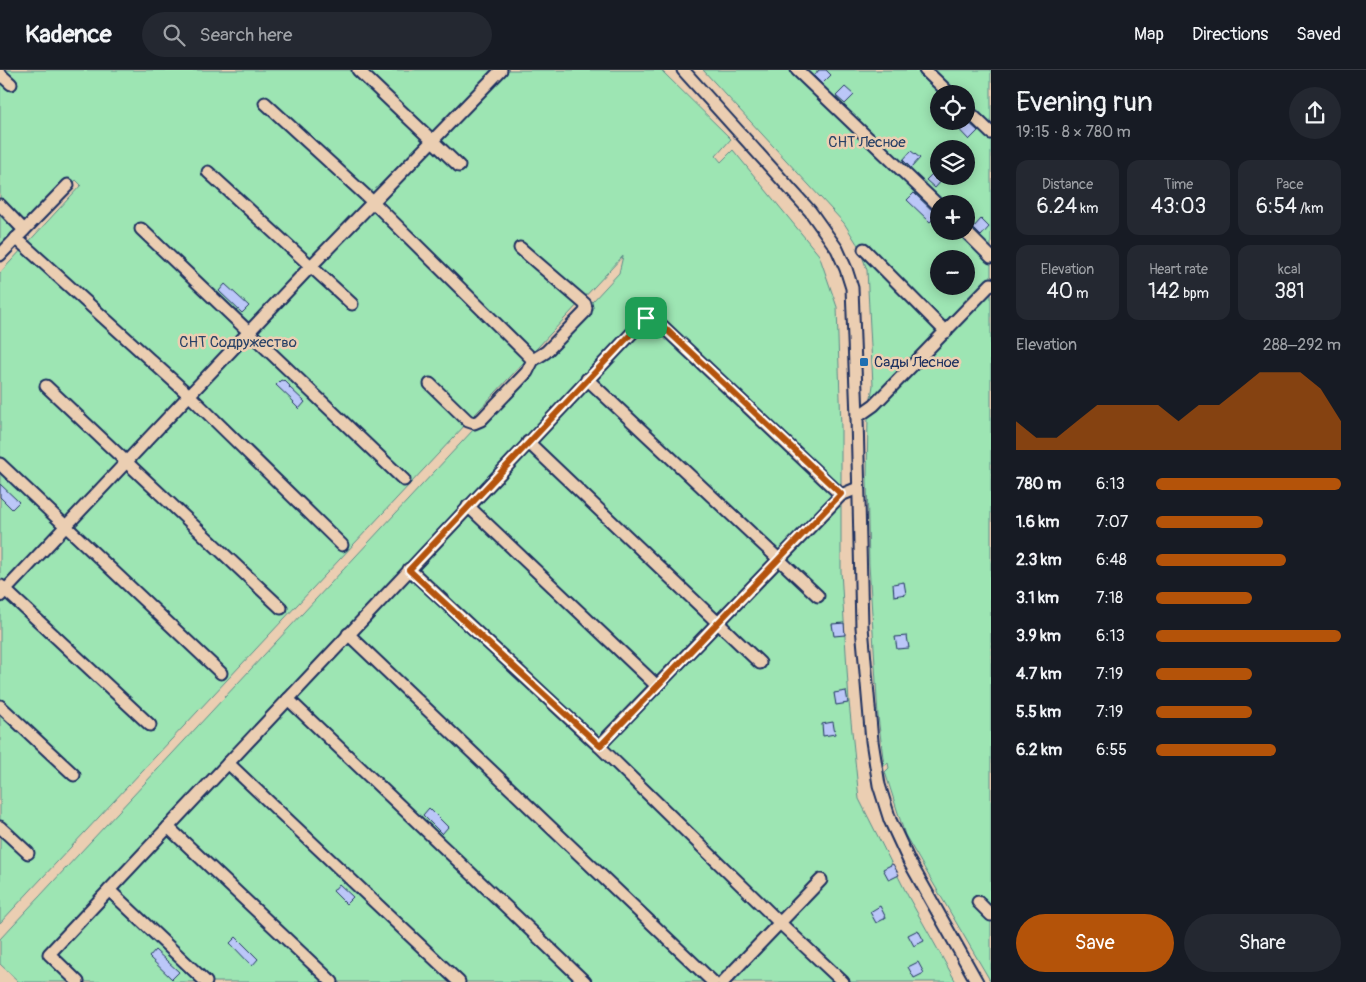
<!DOCTYPE html>
<meta charset="utf-8">
<style>
:root{--surface:#171b24;--page:#242831;--text:#f1f3f6;--muted:#9ea1a6;--line:#363941;--accent:#b45309}
body{margin:0;font-family:Pangolin,sans-serif;background:var(--page);color:var(--text);height:100vh;display:flex;flex-direction:column;font-size:19px;white-space:nowrap}
*{box-sizing:border-box;margin:0}
p{font-size:16px;color:var(--muted)}
.icon{flex:none;width:28px;height:28px;fill:none;stroke:currentColor;stroke-width:2;stroke-linecap:round;stroke-linejoin:round}
.map{position:relative;flex:1;overflow:hidden}
.side{display:flex;flex-direction:column;background:var(--surface);width:375px}
.side>*{flex:none}
.buttons{position:absolute;left:930px;top:15px;display:grid;gap:10px}
.buttons a{display:grid;place-items:center;width:45px;height:45px;border-radius:50%;background:var(--surface);box-shadow:0 2px 12px #0003;font-size:25px}
.pin{position:absolute;display:grid;place-items:center;width:42px;height:42px;color:#fff;margin:-21px;border-radius:10px;box-shadow:0 2px 8px #0006}
.round{display:grid;place-items:center;flex:none;width:52px;height:52px;border-radius:26px;background:var(--page)}
.head{display:flex;align-items:center;justify-content:space-between;height:85px;padding:0 25px}
h1{font-size:28px;font-weight:600;line-height:38px}
.figures{display:grid;grid-template-columns:repeat(3,1fr);gap:8px;height:85px;padding:5px 25px}
.figures div{display:grid;align-content:center;border-radius:12px;background:var(--page);text-align:center}
.figures b{font-size:21px;font-weight:600}
.figures small{font-size:14px;font-weight:400}
.figures p{font-size:14px}
.chart{height:140px;padding:10px 25px}
.chart p{display:flex;justify-content:space-between}
.chart svg{width:100%;height:90px;margin-top:5px;fill:var(--accent);opacity:.7}
.button{display:flex;gap:10px;margin-top:auto;padding:10px 25px}
.button a{flex:1;height:58px;border-radius:30px;background:var(--accent);color:#fff;font-size:20px;font-weight:600;line-height:58px;text-align:center}
.button a+a{background:var(--page);color:var(--text)}
ul{padding:0 25px;list-style:none;font-size:16px}
li{display:grid;grid-template-columns:80px 60px 1fr;align-items:center;height:38px}
li i{height:12px;border-radius:6px;background:var(--accent)}
header{display:flex;align-items:center;gap:30px;box-sizing:border-box;height:70px;padding:0 25px;background:var(--surface);border-bottom:1px solid var(--line)}
header strong{font-size:24px}
nav{display:flex;gap:28px;margin-inline-start:auto;font-size:18px}
.search{width:350px;height:45px;background:var(--page);display:flex;align-items:center;gap:12px;box-sizing:border-box;padding:0 18px;border-radius:28px;color:var(--muted);font-size:19px}
main{display:flex;flex:1;min-height:0}
.map>svg:first-child{display:block}
.green{fill:#9de5b3;stroke:#5c8a88;fill-rule:evenodd}
.building{fill:#bbc7f8;stroke:#1b2f5e}
.lines{fill:none;stroke-linecap:round;stroke-linejoin:round}
.minor-casing{stroke:#1b2f5e;stroke-width:15}
.minor{stroke:#ebceb2;stroke-width:11}
.route-casing{stroke:#fff;stroke-width:10}
.route{stroke:#b45309;stroke-width:6}
.poi-dot{fill:#1f6fb2;stroke:#ebceb2;stroke-width:2}
.labels{text-anchor:middle;dominant-baseline:central;stroke-width:5;stroke-linejoin:round;paint-order:stroke}
.park-label{font-size:15px;fill:#284166;stroke:#ebceb2}
.poi-label{font-size:15px;fill:#1b2f5e;stroke:#ebceb2;text-anchor:start}
</style>
<header>
<strong>Kadence</strong>
<div class="search"><svg class="icon" aria-label="search" viewBox="0 0 24 24"><circle cx="10" cy="10" r="6"/><path d="M15 15l6 6"/></svg>Search here</div>
<nav><a>Map</a><a>Directions</a><a>Saved</a></nav>
</header>
<main>
<div class="map">
<svg width="991" height="912" viewBox="0 0 991 912">
<rect width="100%" height="100%" fill="#ebceb2"/>
<filter id="ink" filterUnits="userSpaceOnUse"><feTurbulence type="fractalNoise" baseFrequency=".02" numOctaves="2"/><feDisplacementMap in="SourceGraphic" scale="10" xChannelSelector="R" yChannelSelector="G"/><feConvolveMatrix kernelMatrix="1 2 1 2 8 2 1 2 1" color-interpolation-filters="sRGB"/></filter>
<g filter="url(#ink)">
<!-- green -->
<g class="green">
<polygon points="0,0 661,0 731,69 716,86 721,92 733,80 819,185 837,237 841,358 841,501 849,632 859,729 909,828 956,912 19,912 0,894 0,869 619,203 623,186 0,853 0,203 81,115 76,110 0,191"/>
<path d="M703 0H991V912L905 765 885 702 889 698 888 693 884 696 878 646 869 494 867 410 868 346 873 315 867 200 859 177 844 153ZM939 24H966V51H939ZM939 79H966V106H939ZM939 134H966V161H939ZM939 189H966V216H939Z"/>
</g>
<!-- building -->
<g class="building">
<polygon points="819,0 826,0 831,5 822,14 814,6"/>
<polygon points="845,17 854,25 845,34 836,26"/>
<polygon points="951,51 967,51 978,61 969,70"/>
<polygon points="911,81 920,88 911,98 903,90"/>
<polygon points="935,101 939,104 939,106 943,109 935,118 926,110"/>
<polygon points="914,123 937,145 930,152 907,130"/>
<polygon points="981,149 989,157 981,166 973,158"/>
<polygon points="225,214 249,236 242,243 219,221"/>
<polygon points="281,310 283,311 284,310 290,316 289,317 305,332 299,339 293,333 294,332 276,315"/>
<polygon points="0,414 19,432 12,439 0,427"/>
<polygon points="904,512 906,524 894,526 893,514"/>
<polygon points="844,553 845,565 834,566 832,554"/>
<polygon points="907,566 909,578 897,579 895,567"/>
<polygon points="846,621 848,633 836,635 834,623"/>
<polygon points="833,652 835,664 823,666 822,654"/>
<polygon points="429,738 448,757 442,764 423,745"/>
<polygon points="893,794 899,805 889,810 883,799"/>
<polygon points="339,814 353,827 346,834 333,821"/>
<polygon points="880,836 886,848 876,853 870,842"/>
<polygon points="918,860 924,871 914,876 908,865"/>
<polygon points="236,867 258,889 252,896 230,873"/>
<polygon points="155,880 179,902 172,909 149,887"/>
<polygon points="918,892 924,903 914,908 908,897"/>
</g>
<g class="lines">
<defs>
<g id="minor">
<polyline points="358,0 459,96"/>
<polyline points="683,0 810,141 837,179 846,199 852,218 857,347 862,557 872,671 879,715 890,750 909,791 977,912"/>
<polyline points="797,0 939,136"/>
<polyline points="925,0 950,24"/>
<polyline points="0,4 11,14"/>
<polyline points="265,33 374,133 533,290"/>
<polyline points="966,39 991,63"/>
<polyline points="208,102 352,234"/>
<polyline points="0,135 24,160"/>
<polyline points="141,159 404,410"/>
<polyline points="965,161 991,187"/>
<polyline points="16,168 190,326 342,475"/>
<polyline points="864,179 946,262"/>
<polyline points="0,185 68,115"/>
<polyline points="587,309 818,526"/>
<polyline points="430,314 468,351 474,353 481,350 527,302 533,290 546,282 585,242 586,238 585,234 520,178"/>
<polyline points="46,316 281,538"/>
<polyline points="857,347 874,335 991,214"/>
<polyline points="528,372 760,593"/>
<polyline points="0,394 221,603"/>
<polyline points="468,436 657,616"/>
<polyline points="409,499 599,676 780,853 843,912"/>
<polyline points="1,516 150,655"/>
<polyline points="0,526 311,196 501,0"/>
<polyline points="348,564 713,912"/>
<polyline points="288,629 585,912"/>
<polyline points="0,636 74,705"/>
<polyline points="599,676 841,425 858,418"/>
<polyline points="228,693 459,912"/>
<polyline points="0,757 28,783"/>
<polyline points="168,757 332,912"/>
<polyline points="109,820 206,912"/>
<polyline points="978,832 991,845"/>
<polyline points="78,912 49,884 646,248 652,247 656,250 841,425"/>
<polyline points="723,912 821,810"/>
</g>
</defs>
<!-- minor casing -->
<use href="#minor" class="minor-casing"/>
<!-- minor -->
<use href="#minor" class="minor"/>
</g>
</g>
<g class="lines" filter="url(#ink)">
<defs>
<polygon id="route" points="652,246 841,424 600,676 409,500 646,248"/>
</defs>
<!-- route casing -->
<use href="#route" class="route-casing"/>
<!-- route -->
<use href="#route" class="route"/>
</g>
<!-- markers -->
<rect class="poi-dot" x="859" y="287" width="10" height="10" rx="2.5"/>
<g class="labels">
<!-- park labels -->
<g class="park-label">
<text x="867" y="72">СНТ Лесное</text>
<text x="238" y="272">СНТ Содружество</text>
</g>
<!-- poi labels -->
<g class="poi-label">
<text x="874" y="292">Сады Лесное</text>
</g>
</g>
</svg>
<div class="buttons">
<a><svg class="icon" aria-label="locate" viewBox="0 0 24 24"><circle cx="12" cy="12" r="6"/><path d="M12 2v4M12 18v4M2 12h4M18 12h4"/></svg></a>
<a><svg class="icon" aria-label="layers" viewBox="0 0 24 24"><path d="M12 4l9 5-9 5-9-5zM3 14l9 5 9-5"/></svg></a>
<a>+</a>
<a>−</a>
</div>
<div class="pin" style="left:646px;top:248px;background:#1e9e55"><svg class="icon" aria-label="arrive" viewBox="0 0 24 24"><path d="M6 21V4h12l-3 4 3 4H6"/></svg></div>
</div>
<section class="side">
<div class="head"><div><h1>Evening run</h1><p>19:15 · 8 × 780 m</p></div><a class="round"><svg class="icon" aria-label="share" viewBox="0 0 24 24"><path d="M12 15V3M7 8l5-5 5 5M5 13v7h14v-7"/></svg></a></div>
<div class="figures">
<div><p>Distance</p><b>6.24<small> km</small></b></div>
<div><p>Time</p><b>43:03</b></div>
<div><p>Pace</p><b>6:54<small> /km</small></b></div>
</div>
<div class="figures">
<div><p>Elevation</p><b>40<small> m</small></b></div>
<div><p>Heart rate</p><b>142<small> bpm</small></b></div>
<div><p>kcal</p><b>381</b></div>
</div>
<div class="chart"><p><span>Elevation</span>288–292 m</p>
<svg viewBox="0 0 160 44" preserveAspectRatio="none"><path d="M0 44V30L10 38L20 38L30 30L40 22L50 22L60 22L70 22L80 30L90 22L100 22L110 14L120 6L130 6L140 6L150 14L160 30V44z"/></svg>
</div>
<ul>
<li><b>780 m</b>6:13<i style="width:100%"></i></li>
<li><b>1.6 km</b>7:07<i style="width:58%"></i></li>
<li><b>2.3 km</b>6:48<i style="width:70%"></i></li>
<li><b>3.1 km</b>7:18<i style="width:52%"></i></li>
<li><b>3.9 km</b>6:13<i style="width:100%"></i></li>
<li><b>4.7 km</b>7:19<i style="width:52%"></i></li>
<li><b>5.5 km</b>7:19<i style="width:52%"></i></li>
<li><b>6.2 km</b>6:55<i style="width:65%"></i></li>
</ul>
<div class="button"><a>Save</a><a>Share</a></div>
</section>
</main>
